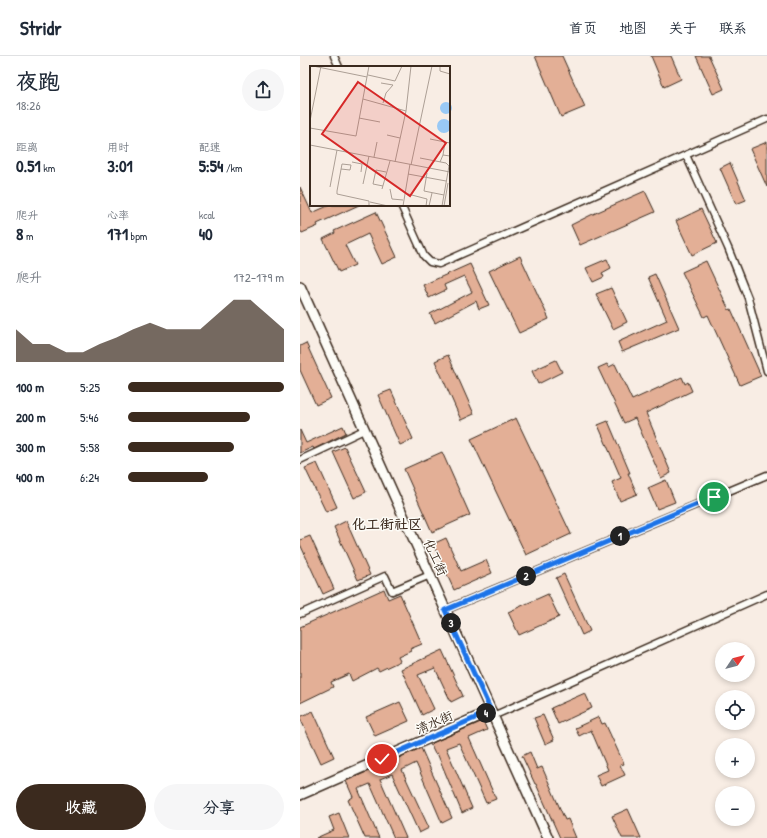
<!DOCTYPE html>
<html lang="zh">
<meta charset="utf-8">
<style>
:root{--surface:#fff;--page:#f6f6f7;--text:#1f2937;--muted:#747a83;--line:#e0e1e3;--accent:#3b2a1e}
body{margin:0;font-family:"Patrick Hand","LXGW WenKai TC",sans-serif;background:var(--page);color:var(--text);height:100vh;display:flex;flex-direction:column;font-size:15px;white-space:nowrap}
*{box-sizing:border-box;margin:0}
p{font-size:13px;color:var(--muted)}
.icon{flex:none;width:22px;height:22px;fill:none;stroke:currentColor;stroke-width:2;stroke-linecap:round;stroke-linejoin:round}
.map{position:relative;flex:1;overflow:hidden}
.panel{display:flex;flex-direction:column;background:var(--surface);width:300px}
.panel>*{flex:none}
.needle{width:26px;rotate:55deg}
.tools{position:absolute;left:415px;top:586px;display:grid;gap:8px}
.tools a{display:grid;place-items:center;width:40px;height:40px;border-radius:50%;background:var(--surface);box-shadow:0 2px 6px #0003;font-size:20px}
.pin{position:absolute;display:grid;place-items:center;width:34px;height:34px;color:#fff;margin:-17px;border:2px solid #fff;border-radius:50%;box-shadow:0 1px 4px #0007}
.km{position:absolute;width:20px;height:20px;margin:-10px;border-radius:50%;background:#222;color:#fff;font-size:11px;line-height:20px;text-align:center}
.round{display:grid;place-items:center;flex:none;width:42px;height:42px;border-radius:21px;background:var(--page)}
.summary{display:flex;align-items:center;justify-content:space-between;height:68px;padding:0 16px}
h1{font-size:22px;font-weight:800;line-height:30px}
.figures{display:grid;grid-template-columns:repeat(3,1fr);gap:6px;height:68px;padding:4px 16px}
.figures div{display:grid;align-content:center}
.figures b{font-size:17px;font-weight:800}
.figures small{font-size:11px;font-weight:400}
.figures p{font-size:11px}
.chart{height:112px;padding:8px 16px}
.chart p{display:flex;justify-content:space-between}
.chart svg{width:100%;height:72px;margin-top:4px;fill:var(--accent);opacity:.7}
.primary-button{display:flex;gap:8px;margin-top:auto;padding:8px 16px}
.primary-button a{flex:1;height:46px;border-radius:24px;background:var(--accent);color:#fff;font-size:16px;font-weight:800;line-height:46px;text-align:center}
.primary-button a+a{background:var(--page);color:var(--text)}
ul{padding:0 16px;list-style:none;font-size:13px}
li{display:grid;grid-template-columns:64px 48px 1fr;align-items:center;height:30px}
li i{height:10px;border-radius:5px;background:var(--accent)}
header{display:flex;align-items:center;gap:24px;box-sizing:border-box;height:56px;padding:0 20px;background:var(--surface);border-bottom:1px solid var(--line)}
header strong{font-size:19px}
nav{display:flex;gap:22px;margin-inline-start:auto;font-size:14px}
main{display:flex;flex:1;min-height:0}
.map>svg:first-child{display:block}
.building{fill:#e3af96;stroke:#3b2a1e}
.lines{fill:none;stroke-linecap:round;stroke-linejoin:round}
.street-casing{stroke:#3b2a1e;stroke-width:9}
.secondary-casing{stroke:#3b2a1e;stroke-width:12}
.street{stroke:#fdfcf7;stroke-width:6}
.secondary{stroke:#fdfcf7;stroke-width:9}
.route-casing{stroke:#fff;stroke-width:8}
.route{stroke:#1a73e8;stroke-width:5}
.labels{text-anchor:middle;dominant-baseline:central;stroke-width:3;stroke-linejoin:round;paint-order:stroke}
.street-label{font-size:13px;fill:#3b2a1e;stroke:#fdfcf7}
.neighbourhood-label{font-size:14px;font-weight:bold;fill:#3b2a1e;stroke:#fdfcf7}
.inset-road{fill:none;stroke:#ac9f95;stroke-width:1}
.view{fill:#d62828;fill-opacity:0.15;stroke:#d62828;stroke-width:2}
.inset-edge{fill:none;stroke:#3b2a1e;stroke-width:2}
</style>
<header>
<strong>Stridr</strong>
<nav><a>首页</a><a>地图</a><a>关于</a><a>联系</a></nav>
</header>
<main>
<section class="panel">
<div class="summary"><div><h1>夜跑</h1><p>18:26</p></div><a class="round"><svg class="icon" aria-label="share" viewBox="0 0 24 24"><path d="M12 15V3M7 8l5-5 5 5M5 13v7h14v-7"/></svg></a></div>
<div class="figures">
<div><p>距离</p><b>0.51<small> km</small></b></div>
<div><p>用时</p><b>3:01</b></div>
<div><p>配速</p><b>5:54<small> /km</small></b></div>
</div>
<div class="figures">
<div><p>爬升</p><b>8<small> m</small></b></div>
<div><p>心率</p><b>171<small> bpm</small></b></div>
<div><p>kcal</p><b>40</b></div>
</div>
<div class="chart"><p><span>爬升</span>172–179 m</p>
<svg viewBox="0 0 160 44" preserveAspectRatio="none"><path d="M0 44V24L10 33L20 33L30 38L40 38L50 33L60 29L70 24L80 20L90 24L100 24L110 24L120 15L130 6L140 6L150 15L160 24V44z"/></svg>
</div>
<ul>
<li><b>100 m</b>5:25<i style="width:100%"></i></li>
<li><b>200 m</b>5:46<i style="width:78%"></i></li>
<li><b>300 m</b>5:58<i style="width:68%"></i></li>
<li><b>400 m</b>6:24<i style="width:51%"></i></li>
</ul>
<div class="primary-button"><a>收藏</a><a>分享</a></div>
</section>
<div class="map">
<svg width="467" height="782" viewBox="0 0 467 782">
<rect width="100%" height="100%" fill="#f8ede4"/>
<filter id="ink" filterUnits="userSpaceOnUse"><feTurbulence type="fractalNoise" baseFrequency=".025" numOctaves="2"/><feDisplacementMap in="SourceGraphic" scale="8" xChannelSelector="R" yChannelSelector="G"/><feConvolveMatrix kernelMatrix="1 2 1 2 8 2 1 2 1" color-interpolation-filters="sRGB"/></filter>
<g filter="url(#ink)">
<!-- building -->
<g class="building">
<polygon points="235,0 262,0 285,51 261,61"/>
<polygon points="351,0 371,0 381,23 364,31"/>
<polygon points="396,0 409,0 424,33 413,38"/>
<polygon points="467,86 467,131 450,93"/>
<polygon points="430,107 446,144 436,148 420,112"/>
<polygon points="0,131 12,157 30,149 59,149 17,168 18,170 2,177 0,174"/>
<polygon points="345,135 355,156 280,189 271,169 291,159"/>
<polygon points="401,153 417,187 392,199 376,165"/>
<polygon points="76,156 97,201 82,208 68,178 45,189 55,209 39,216 23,183 35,177 34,175"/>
<polygon points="220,200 249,263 219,277 189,215"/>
<polygon points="307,203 311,212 302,217 304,221 293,226 286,212"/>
<polygon points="406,205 429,254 431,253 461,320 440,329 408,259 404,261 382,216"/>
<polygon points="170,208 189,249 179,253 176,245 135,267 130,258 172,236 164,220 144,229 146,234 129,242 123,229"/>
<polygon points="355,218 379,272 322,296 318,286 367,264 348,221"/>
<polygon points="311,232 327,266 313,273 296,238"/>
<polygon points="6,287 31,342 16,349 0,314 0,290"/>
<polygon points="148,299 174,358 161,364 135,305"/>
<polygon points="256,304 262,316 238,328 232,315"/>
<polygon points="307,308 309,311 315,308 332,344 382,321 385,328 388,326 392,335 346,357 371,417 361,422 335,362 324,367 298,312"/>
<polygon points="91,334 113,383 100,389 78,339"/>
<polygon points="216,362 271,478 226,499 171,383"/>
<polygon points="308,365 330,417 328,417 337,438 320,445 312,426 321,422 298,369"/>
<polygon points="43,370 46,377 14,393 13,391 0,397 0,374 6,387"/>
<polygon points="45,391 66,436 54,442 33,396"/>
<polygon points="142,396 170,459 132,476 104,413"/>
<polygon points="17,407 37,451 26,456 5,412"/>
<polygon points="366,424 375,446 357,453 348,432"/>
<polygon points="46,465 70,519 58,524 34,471"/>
<polygon points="10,480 34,533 23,538 0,488 0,484"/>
<polygon points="146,482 161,515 186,504 192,517 154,534 133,488"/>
<polygon points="264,518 290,575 282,579 256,522"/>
<polygon points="84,533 88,543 100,538 122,588 110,593 111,595 98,601 100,605 79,615 77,612 52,625 49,618 31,626 33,631 0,647 0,571"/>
<polygon points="248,538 259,561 219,579 208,556"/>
<polygon points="142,594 163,640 151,646 135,612 118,619 134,653 122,659 101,613"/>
<polygon points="285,637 292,652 258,668 251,652"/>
<polygon points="100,646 109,665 75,680 66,661"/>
<polygon points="13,655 34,701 21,707 0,662 0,661"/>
<polygon points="243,659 254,684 245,688 234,662"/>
<polygon points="299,661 302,668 305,667 324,708 320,709 325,719 301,730 296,719 308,714 291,674 279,680 275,672"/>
<polygon points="183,665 187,674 169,682 196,743 186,747 159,687 146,692 172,752 162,757 137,697 135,698 130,688"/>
<polygon points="121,692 152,762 142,767 116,707 102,714 129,772 119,777 92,718 80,723 106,782 94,782 70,728 58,733 79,782 65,782 48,744 53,741 46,725"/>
<polygon points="230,696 237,713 242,711 265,764 268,763 276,782 260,782 236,728 235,728 222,700"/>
<polygon points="328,753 341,782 322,782 312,760"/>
<polygon points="39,757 49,782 16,782 34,774 29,761"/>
</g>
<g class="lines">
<defs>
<g id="street">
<polyline points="34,0 39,11"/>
<polyline points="386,99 428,192 448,242 467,315"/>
<polyline points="101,149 124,200 130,206 139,208 467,63"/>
<polyline points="0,404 64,374"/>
<polyline points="145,554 467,419"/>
<polyline points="0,558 85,520 92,535 130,519"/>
<polyline points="193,660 467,538"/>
</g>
<g id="secondary">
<polyline points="0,230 248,782"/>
<polyline points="0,739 191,655"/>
</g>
</defs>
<!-- street casing -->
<use href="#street" class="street-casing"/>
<!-- secondary casing -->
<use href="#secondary" class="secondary-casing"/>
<!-- street -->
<use href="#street" class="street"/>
<!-- secondary -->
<use href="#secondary" class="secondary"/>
</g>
</g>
<g class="lines" filter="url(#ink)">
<defs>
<polyline id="route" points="82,703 191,655 145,554 414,441"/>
</defs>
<!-- route casing -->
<use href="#route" class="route-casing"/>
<!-- route -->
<use href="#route" class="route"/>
</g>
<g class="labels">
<!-- street labels -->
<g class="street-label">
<text transform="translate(136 501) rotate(66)">化工街</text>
<text transform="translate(134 666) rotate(-24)">清水街</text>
</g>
<!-- neighbourhood labels -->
<g class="neighbourhood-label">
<text x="87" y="467">化工街社区</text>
</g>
</g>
<!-- overview -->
<g transform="translate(10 10)">
<rect width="140" height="140" fill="#f8ede4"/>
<path d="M130 42a6 6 0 1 1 12 0a6 6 0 1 1-12 0ZM127 60a7 7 0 1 1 14 0a7 7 0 1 1-14 0Z" fill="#99c9f5"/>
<path class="inset-road" d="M3 0 57 11M130 0V5L140 8M58 9 85 15 92 0M71 17 83 19 76 27 73 37M53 33 96 45 85 96M96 45 101 0M49 52 70 56M0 55 11 0M0 62 46 70 59 0M77 69 90 72M120 73 140 77M0 79 140 106M133 89 135 76M64 91 67 76M110 92 136 97 139 100 132 140M42 96 52 98 51 106M130 96 133 89 140 90M101 99 122 0M31 103 40 104 41 99 32 98 27 125V128L59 135V140M117 107 114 125 134 129M98 108 136 115M53 118 59 90M73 120 63 118 66 104 76 106M20 121 27 84M72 123 80 95M80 123 82 133 93 134M98 128 117 133 116 140M60 136 78 140M93 140 100 98M119 140 122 127M134 140 138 117"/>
<path class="view" d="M48 16 136 77 100 130 12 68Z"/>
<rect width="140" height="140" class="inset-edge"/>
</g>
</svg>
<div class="tools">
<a><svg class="needle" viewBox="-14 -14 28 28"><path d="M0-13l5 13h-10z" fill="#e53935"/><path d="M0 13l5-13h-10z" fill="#747a83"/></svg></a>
<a><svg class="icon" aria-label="locate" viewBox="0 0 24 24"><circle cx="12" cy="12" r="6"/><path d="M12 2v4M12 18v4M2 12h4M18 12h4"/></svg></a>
<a>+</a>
<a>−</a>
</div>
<div class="pin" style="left:414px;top:441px;background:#1e9e55"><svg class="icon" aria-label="arrive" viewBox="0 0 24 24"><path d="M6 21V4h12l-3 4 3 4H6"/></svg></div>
<div class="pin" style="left:82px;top:703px;background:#d93025"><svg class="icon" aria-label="check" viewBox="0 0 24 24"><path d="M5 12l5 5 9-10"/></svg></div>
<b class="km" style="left:320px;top:480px">1</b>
<b class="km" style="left:226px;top:520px">2</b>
<b class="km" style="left:151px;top:567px">3</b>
<b class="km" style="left:186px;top:657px">4</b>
</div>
</main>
